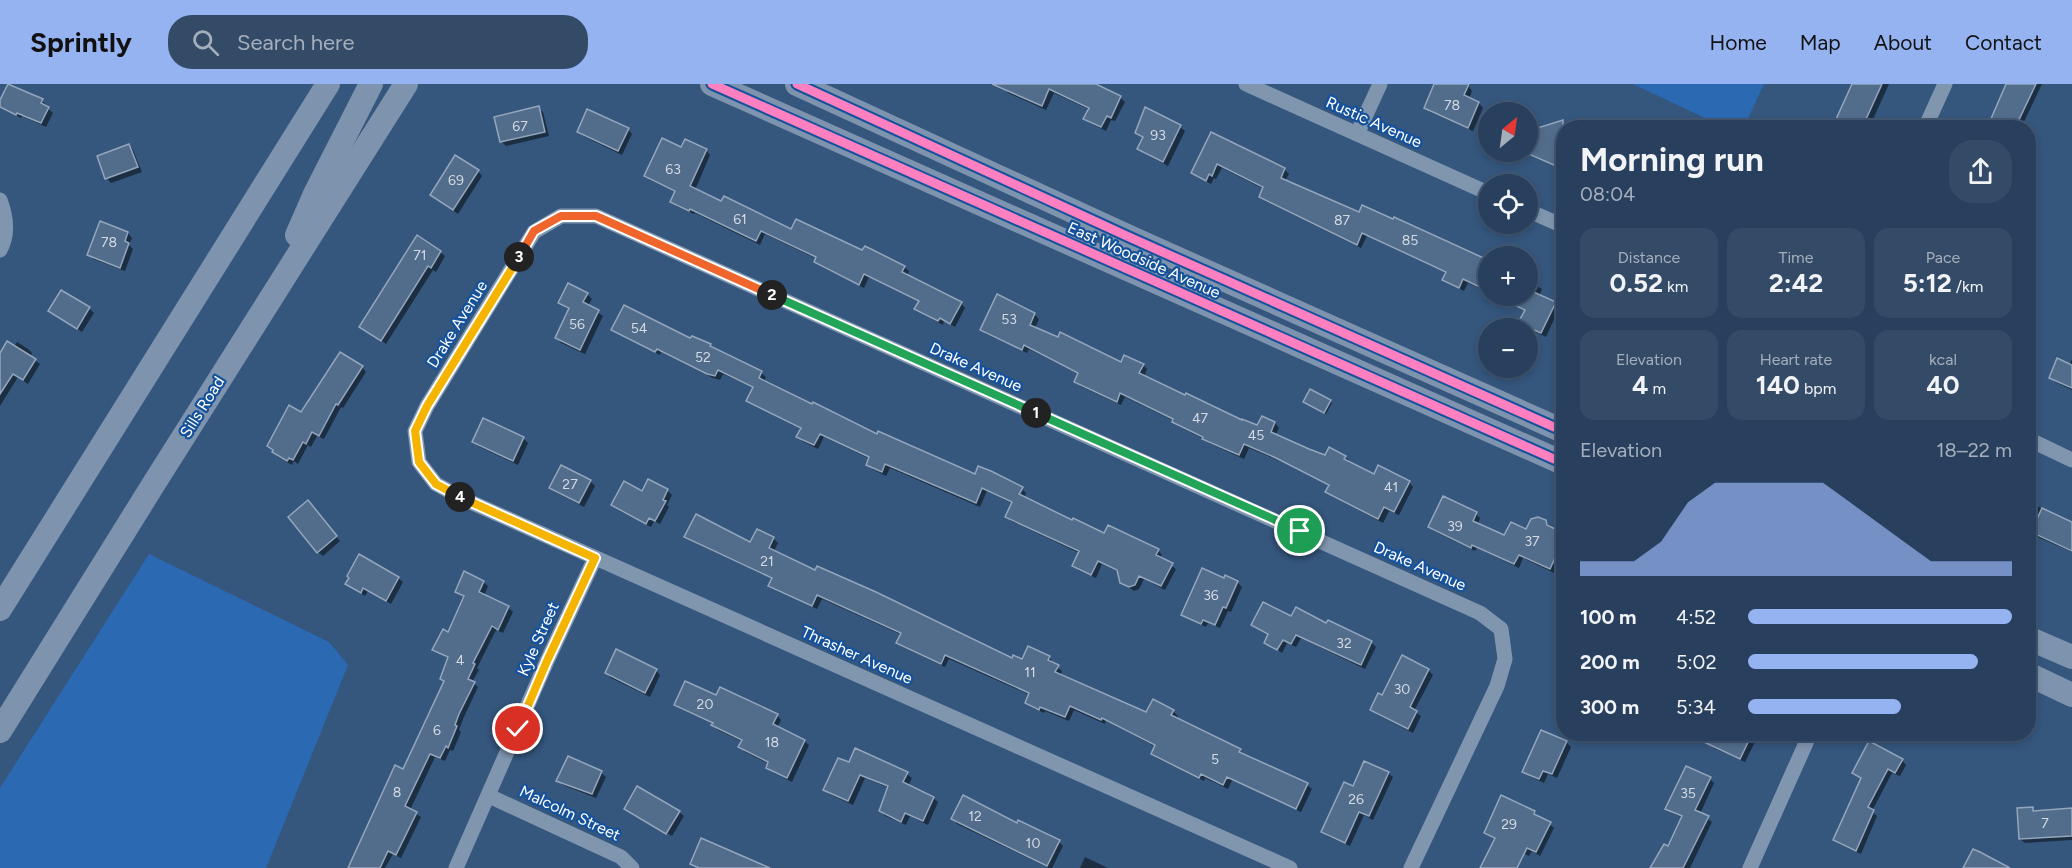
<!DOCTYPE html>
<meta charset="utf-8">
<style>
:root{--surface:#28405e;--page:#344b67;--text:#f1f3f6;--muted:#a5afbc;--line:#445973;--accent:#95b2f1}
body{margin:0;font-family:Figtree,sans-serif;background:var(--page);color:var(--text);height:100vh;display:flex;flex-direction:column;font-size:22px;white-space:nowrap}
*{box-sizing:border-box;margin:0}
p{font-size:20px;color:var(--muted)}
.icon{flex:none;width:33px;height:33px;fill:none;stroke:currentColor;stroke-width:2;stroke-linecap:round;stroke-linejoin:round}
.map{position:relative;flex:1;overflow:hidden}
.drawer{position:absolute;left:1556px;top:36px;width:480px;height:621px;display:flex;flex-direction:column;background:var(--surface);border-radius:24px;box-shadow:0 3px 9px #0003,0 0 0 2px var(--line)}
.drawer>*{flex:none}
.needle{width:39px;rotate:29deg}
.fabs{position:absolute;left:1478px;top:18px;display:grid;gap:12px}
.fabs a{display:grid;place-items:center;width:60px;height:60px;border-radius:50%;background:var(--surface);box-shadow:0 3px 9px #0003,0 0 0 2px var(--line);font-size:30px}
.pin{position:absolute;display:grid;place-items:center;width:51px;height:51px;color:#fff;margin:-26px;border:3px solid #fff;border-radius:50%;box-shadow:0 2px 6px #0007}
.km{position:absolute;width:30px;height:30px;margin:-15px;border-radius:50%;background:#222;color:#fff;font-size:16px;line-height:30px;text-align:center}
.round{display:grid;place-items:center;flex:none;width:63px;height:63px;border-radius:24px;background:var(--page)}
.head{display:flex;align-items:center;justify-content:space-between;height:102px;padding:0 24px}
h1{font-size:33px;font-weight:700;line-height:45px}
.stats{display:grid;grid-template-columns:repeat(3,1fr);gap:9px;height:102px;padding:6px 24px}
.stats div{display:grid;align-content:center;border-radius:15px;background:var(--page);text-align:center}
.stats b{font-size:26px;font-weight:700}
.stats small{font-size:16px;font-weight:400}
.stats p{font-size:16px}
.chart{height:168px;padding:12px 24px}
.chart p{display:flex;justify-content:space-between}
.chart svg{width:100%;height:108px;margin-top:6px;fill:var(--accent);opacity:.7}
ul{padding:0 24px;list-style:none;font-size:20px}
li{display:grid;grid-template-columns:96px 72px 1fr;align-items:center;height:45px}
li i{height:15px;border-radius:8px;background:var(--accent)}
header{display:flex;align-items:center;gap:36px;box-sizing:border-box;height:84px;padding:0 30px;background:var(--accent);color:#111}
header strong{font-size:28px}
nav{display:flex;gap:33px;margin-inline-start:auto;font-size:21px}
.search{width:420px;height:54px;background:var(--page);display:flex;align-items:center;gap:15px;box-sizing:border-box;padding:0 21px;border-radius:24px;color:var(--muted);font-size:22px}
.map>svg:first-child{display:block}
.green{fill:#2b69b2}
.shadow{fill:#0007}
.building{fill:#526d8c;stroke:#94a6bc;stroke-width:1.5}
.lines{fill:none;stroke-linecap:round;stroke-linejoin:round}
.street{stroke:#8096af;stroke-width:15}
.primary{stroke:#7e93ad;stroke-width:24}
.cycleway-casing{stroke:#16529c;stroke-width:13}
.cycleway{stroke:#ff80c0;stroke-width:9}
.split-1-casing{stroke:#fff;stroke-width:12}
.split-2-casing{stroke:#fff;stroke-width:12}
.split-3-casing{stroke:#fff;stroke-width:12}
.split-4-casing{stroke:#fff;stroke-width:12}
.split-5-casing{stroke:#fff;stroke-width:12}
.split-1{stroke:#22a559;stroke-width:8}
.split-2{stroke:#22a559;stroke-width:8}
.split-3{stroke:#f0652b;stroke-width:8}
.split-4{stroke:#f5b400;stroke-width:8}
.split-5{stroke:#f5b400;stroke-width:8}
.labels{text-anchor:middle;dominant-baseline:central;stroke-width:4.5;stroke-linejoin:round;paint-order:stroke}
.number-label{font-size:14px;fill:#d4dae2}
.street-label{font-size:16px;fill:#fff;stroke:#16529c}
</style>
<header>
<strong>Sprintly</strong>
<div class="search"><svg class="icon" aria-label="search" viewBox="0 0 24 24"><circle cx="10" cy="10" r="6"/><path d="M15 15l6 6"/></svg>Search here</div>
<nav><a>Home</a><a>Map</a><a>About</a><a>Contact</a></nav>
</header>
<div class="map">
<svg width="2072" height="784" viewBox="0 0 2072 784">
<rect width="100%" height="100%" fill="#35567d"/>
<!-- green -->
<g class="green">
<polygon points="1633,0 1764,0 1744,43 1724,43"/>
<polygon points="149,470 329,558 348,581 266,784 0,784 0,704"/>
</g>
<!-- shadow -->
<g class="shadow">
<polygon points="1006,0 1092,0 1120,13 1125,18 1115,37 1111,36 1106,47 1090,39 1085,35 1090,26 1054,9 1046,26 1008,9 1004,4"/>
<polygon points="1436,0 1470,0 1469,3 1472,7 1469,15 1479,19 1483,24 1473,47 1430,28 1426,23"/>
<polygon points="1854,0 1889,0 1869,44 1834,44"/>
<polygon points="2008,0 2042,0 2021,44 1988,44"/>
<polygon points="10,1 42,17 47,21 46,23 53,29 46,43 22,32 21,34 0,22"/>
<polygon points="538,24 543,28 549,52 506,62 502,58 496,34"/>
<polygon points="1146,26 1180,43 1185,47 1168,82 1144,69 1139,65 1144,54 1137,49"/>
<polygon points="1562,38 1573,44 1563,44 1563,86 1531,72 1526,68"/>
<polygon points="628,45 632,50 622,71 583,52 578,48"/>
<polygon points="1211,50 1284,85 1289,90 1285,97 1360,130 1488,177 1488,208 1468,199 1464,207 1449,200 1444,196 1447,189 1367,152 1361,164 1265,117 1260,113 1264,105 1222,84 1216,95 1214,94 1211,100 1197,93 1193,89"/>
<polygon points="129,62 133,66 142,88 111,99 107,94 99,73"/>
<polygon points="682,65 706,66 710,71 695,106 792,147 904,183 909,187 907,192 961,219 965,224 955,243 944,237 943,241 921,229 916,225 920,218 869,193 864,204 820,182 816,178 817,175 765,150 760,161 695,129 694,130 676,122 672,117 676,108 650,96 646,92"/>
<polygon points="478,87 482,92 458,130 432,111"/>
<polygon points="128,149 132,154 129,161 133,165 125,187 93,175 89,171"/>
<polygon points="440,168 445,172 436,188 433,186 386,260 361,243"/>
<polygon points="1527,196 1542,205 1539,212 1555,219 1559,224 1546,253 1525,243 1520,239 1526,227 1496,212 1527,212"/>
<polygon points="587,210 592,215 588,222 603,232 585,270 561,259 557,254 570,226 560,218"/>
<polygon points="998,212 1034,230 1039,235 1035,244 1121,280 1143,281 1147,285 1144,293 1258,343 1262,334 1275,339 1279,344 1275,352 1325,373 1345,373 1350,377 1349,379 1374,392 1409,398 1413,403 1399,431 1389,427 1383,439 1332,412 1327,408 1330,402 1282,378 1249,364 1244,375 1209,359 1204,355 1178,342 1174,337 1125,313 1121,321 1080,302 1076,297 1079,290 1029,265 1027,269 986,250 982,245"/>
<polygon points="89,224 94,229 82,248 50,227"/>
<polygon points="613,246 691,256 710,262 714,266 761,289 766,293 763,298 1018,417 1023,406 1026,409 1024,414 1073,438 1105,451 1158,466 1162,471 1160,474 1176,485 1165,506 1144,495 1139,505 1134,507 1122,498 1119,488 1102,480 1096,494 1078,486 1074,481 1079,469 1011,437 1007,433 1013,420 987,407 980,423 890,384 886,392 872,385 868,381 870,375 824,353 818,365 802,357 798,352 801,345 753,321 748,317 754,304 723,290 720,296 713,294 661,268 660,271 618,250"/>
<polygon points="17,258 28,265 32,269 30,273 40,280 28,300 18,293 0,322 0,272 14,263"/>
<polygon points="2028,265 2032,269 2028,278"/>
<polygon points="2072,275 2072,306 2055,298 2050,293 2069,281"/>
<polygon points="362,283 366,288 343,324 341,323 324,355 317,352 311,363 308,361 298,380 294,377 292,381 278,373 269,362"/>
<polygon points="1330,317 1332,319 1326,330 1305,318"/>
<polygon points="484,336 524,355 528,359 518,381 478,362 474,358"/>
<polygon points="590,397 595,402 584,423 555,408 551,404"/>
<polygon points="649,397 667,406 672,411 667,421 669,423 660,440 654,437 651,443 618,426 613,421 642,409"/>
<polygon points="2028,418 2072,438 2072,468 2028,449"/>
<polygon points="312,423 340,457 323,472 318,468"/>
<polygon points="1476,430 1480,434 1478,440 1505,453 1527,447 1545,438 1563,451 1563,477 1560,476 1554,489 1523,474 1519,484 1477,464 1475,467 1434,447 1430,443"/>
<polygon points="686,453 751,460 773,454 778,459 774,467 1013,576 1023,577 1049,573 1053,578 1052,580 1062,587 1060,592 1147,630 1173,627 1178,632 1176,635 1240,666 1244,671 1307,701 1312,705 1301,728 1232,696 1228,705 1205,694 1204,697 1157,674 1152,669 1156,663 1106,637 1105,640 1074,626 1069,637 1045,627 1044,629 1031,623 1027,619 1030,611 949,575 945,583 903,563 898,559 902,551 822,515 817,525 775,506 770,501 773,495 691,457"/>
<polygon points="1226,493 1238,499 1242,503 1231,528 1228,527 1220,544 1208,539 1206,543 1188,535 1183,530"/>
<polygon points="398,494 403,498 391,520 368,507 365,512 347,500"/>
<polygon points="483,498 488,502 484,512 508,523 513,528 503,549 496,546 477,584 479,586 472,598 478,603 463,635 459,646 461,648 453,667 450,666 445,677 435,673 410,726 421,733 401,774 393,770 385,784 349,784 404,687 445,598 441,594 449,575 434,566 449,550 465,514 456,508"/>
<polygon points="1292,535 1327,541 1371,558 1376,563 1365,585 1301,554 1296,563 1287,559 1282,569 1266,558 1269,552 1252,541"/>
<polygon points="656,586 660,591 650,613 611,594 606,589"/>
<polygon points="1428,586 1433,591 1414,627 1421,632 1413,649 1376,630 1371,626 1383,613"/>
<polygon points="717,613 777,631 781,636 777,644 804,657 809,661 792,698 772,688 767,684 769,680 745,668 740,663 743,658 718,646 713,640 681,625 676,620"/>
<polygon points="1714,650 1759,650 1745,678 1714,664 1709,659"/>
<polygon points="1566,658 1571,663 1557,694 1548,690 1544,699 1529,692 1524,687"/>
<polygon points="1902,676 1906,681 1900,692 1892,689 1872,727 1877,732 1861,770 1839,760 1834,756 1862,695 1854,689"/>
<polygon points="850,680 907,690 912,694 908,702 933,714 938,718 928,741 910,732 906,741 885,732 881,727 889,704 865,694 853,721 829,710 825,706"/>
<polygon points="601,689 606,693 596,714 563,701 558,697"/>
<polygon points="1388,689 1393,693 1373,736 1364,731 1350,762 1327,752 1323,747 1354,704"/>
<polygon points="1710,695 1714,699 1700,730 1712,738 1690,784 1651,784 1668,764 1683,734 1672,729 1667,724"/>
<polygon points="1502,713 1535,729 1554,744 1540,772 1532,767 1529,772 1523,769 1516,784 1482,784 1496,756 1486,749"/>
<polygon points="625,725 679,728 684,732 672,752"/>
<polygon points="2032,725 2036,728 2072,726 2072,756 2025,759 2020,755"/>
<polygon points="953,735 1059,758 1063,762 1052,784 1049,784 957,740"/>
<polygon points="1085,773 1108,784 1080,784"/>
</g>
<!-- building -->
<g class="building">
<polygon points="8,0 43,15 41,19 49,23 41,39 17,29 16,31 0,23 0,16"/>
<polygon points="992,0 1096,0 1121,12 1111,34 1107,32 1101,43 1083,35 1089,24 1049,5 1042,22"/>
<polygon points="1434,0 1469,0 1464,11 1479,18 1468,44 1424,24"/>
<polygon points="1852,0 1882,0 1862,44 1832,44"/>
<polygon points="2006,0 2036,0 2015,44 1987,44"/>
<polygon points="539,22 545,48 500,58 494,33"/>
<polygon points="1145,23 1181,41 1163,78 1137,65 1143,53 1135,49"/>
<polygon points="587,25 629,44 618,67 577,48"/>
<polygon points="1563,36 1563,85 1524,68 1527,68 1527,62 1534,45"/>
<polygon points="1211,48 1285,84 1281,94 1359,128 1362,121 1393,135 1394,133 1488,176 1488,207 1463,195 1459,204 1442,196 1446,188 1362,149 1357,161 1259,113 1263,103 1217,80 1212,92 1209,90 1206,97 1191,89"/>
<polygon points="662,54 681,63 685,55 707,65 690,102 721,117 724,112 791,145 796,135 862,166 865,162 905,182 902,188 962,218 950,240 940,234 938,237 914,225 919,217 864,190 859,201 814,178 816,173 761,147 756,157 690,125 689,127 670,118 675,107 644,92"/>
<polygon points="129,60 138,83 105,95 97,72"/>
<polygon points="455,71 479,86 453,126 430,111"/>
<polygon points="100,137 128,148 125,157 129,159 120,184 87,171"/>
<polygon points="417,151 441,167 431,184 428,182 381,257 359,243"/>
<polygon points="568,199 588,209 583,218 599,226 580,266 555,254 569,224 558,219"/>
<polygon points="1527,205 1556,218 1541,249 1518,239 1525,226 1496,212 1527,212"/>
<polygon points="61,206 90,223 77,245 48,227"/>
<polygon points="997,210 1035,229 1030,241 1058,253 1060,248 1121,278 1124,271 1144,280 1139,289 1185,311 1186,309 1242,336 1242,335 1257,341 1262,332 1275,338 1271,348 1309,365 1325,371 1329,363 1346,372 1344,375 1374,390 1378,381 1410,397 1394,428 1384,423 1378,435 1325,408 1329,401 1276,374 1244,360 1239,371 1202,355 1203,353 1172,338 1173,335 1120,309 1117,318 1074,298 1078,289 1024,261 1022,266 980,246"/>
<polygon points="624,221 690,254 692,252 711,260 710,262 762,287 759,294 812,320 813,318 877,350 878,347 975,390 978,382 991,387 1023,403 1019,410 1072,436 1073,434 1104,449 1108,441 1159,465 1156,471 1173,479 1161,502 1139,492 1135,501 1129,503 1120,499 1117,486 1098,477 1091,491 1072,482 1079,467 1005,433 1012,418 982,404 976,419 885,380 882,388 866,381 869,373 820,350 814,361 796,353 801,344 746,317 753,303 718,286 715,292 707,290 657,265 655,268 611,246"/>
<polygon points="7,257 36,275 23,296 13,290 0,310 0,269"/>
<polygon points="340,268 363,282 338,321 336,320 319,352 312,348 306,360 303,358 293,376 289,374 287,377 272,368 273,366 267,362 289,321 301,328"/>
<polygon points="2057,274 2072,281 2072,304 2049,294"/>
<polygon points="1310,305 1331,316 1324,329 1303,318"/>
<polygon points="483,334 524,353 513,377 472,358"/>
<polygon points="561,381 591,396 579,419 549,404"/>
<polygon points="648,395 668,405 663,416 666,417 655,437 649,434 646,440 611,421 624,397 642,407"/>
<polygon points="1443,412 1477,428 1473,437 1504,451 1511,438 1526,445 1531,435 1538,433 1546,436 1547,441 1563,449 1563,466 1559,474 1556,472 1550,485 1519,471 1514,480 1472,461 1471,464 1428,443"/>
<polygon points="308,416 337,452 317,469 288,433"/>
<polygon points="2042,424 2072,438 2072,467 2031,448"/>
<polygon points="696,430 750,458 757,445 774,453 769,464 815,486 817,482 876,508 1012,574 1013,571 1022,575 1028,562 1050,572 1048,576 1059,581 1055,588 1146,628 1153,615 1174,626 1171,631 1241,665 1239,668 1308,699 1296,725 1227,693 1223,701 1201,690 1199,694 1151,670 1155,661 1102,634 1101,636 1070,622 1065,633 1040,623 1039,626 1025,619 1029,609 945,571 941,580 896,559 901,549 817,511 812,522 768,502 772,494 684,453"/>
<polygon points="359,470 399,493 386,517 363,504 361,509 345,500 349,494 347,492"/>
<polygon points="1202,484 1224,494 1225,491 1238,497 1226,524 1223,523 1215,541 1203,536 1201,540 1181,531"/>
<polygon points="464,487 484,497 479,508 509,522 498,546 492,542 473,579 475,580 468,595 475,598 459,630 455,641 457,642 448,664 446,662 440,674 430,670 405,722 417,728 396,771 388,767 380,784 348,784 395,681 403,685 444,597 440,595 448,573 432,566 443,545 448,548 464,512 455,508"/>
<polygon points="1263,518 1291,532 1296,523 1326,539 1328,536 1372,557 1361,581 1296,551 1291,560 1283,556 1277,566 1264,559 1268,550 1251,541"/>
<polygon points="616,565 657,585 645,609 605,589"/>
<polygon points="1402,571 1429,585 1410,623 1417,627 1408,645 1370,626 1378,609 1382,611"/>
<polygon points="685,597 716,611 720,603 778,630 773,640 805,656 787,694 766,684 768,678 738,663 742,656 711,641 713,639 674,621"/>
<polygon points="1541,646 1567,657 1552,690 1543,687 1539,695 1522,688"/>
<polygon points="1687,650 1752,650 1740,675"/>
<polygon points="1869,657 1903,675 1895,689 1888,685 1868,723 1874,726 1856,767 1833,756 1861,694 1852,689"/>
<polygon points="855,664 908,688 903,698 934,713 923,737 905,729 901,738 879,727 888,702 860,691 848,717 823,706 838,674 849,678"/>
<polygon points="568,672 602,687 592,710 556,697"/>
<polygon points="1364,677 1389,688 1369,732 1359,728 1345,759 1321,748 1344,698 1353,702"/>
<polygon points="1686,682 1711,693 1695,726 1709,732 1683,784 1650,784 1664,760 1668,762 1682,732 1665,725"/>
<polygon points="637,702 680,727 666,750 624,725"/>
<polygon points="963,711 1017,739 1018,736 1060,756 1047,782 951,735"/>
<polygon points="1501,711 1535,727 1534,730 1551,738 1536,768 1527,764 1517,784 1480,784 1495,754 1484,749"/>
<polygon points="2033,723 2033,727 2072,724 2072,752 2019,755 2017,724"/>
<polygon points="701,754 770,784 699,784 690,780"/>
<polygon points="1973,765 1980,768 2010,784 1963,784"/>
</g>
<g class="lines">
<!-- street -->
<g class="street">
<polyline points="1246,0 1488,109"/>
<polyline points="1925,44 1945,0"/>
<polyline points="1357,50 1380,0"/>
<path d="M0 116C6 132 9 150 0 166"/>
<polyline points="1527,126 1563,142"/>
<polyline points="2028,355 2072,376"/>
<polyline points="489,712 621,773 632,784"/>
<polyline points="456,784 547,577 595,474"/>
<polyline points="1290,784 466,416 436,400 419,378 415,347 427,322 534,148 561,132 596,132 1480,529 1501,545 1505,575 1497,602 1411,784"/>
<polyline points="1750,784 1810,650"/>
</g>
<!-- primary -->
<g class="primary">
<polyline points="712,0 1563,379"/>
<polyline points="797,0 1129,153 1563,347"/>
<polyline points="297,151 315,110 371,0"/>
<polyline points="0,525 328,0"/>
<polyline points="2028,554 2072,573"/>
<polyline points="2028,590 2072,611"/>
<polyline points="0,647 153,401 406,0"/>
</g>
<defs>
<g id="cycleway">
<polyline points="712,0 1563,379"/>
<polyline points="797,0 1129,153 1563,347"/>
</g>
</defs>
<!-- cycleway casing -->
<use href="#cycleway" class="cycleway-casing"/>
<!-- cycleway -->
<use href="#cycleway" class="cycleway"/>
</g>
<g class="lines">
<defs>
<polyline id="split-1" points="1036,329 1300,447"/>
<polyline id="split-2" points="772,211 1036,329"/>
<polyline id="split-3" points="519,173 534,147 561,132 596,132 772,211"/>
<polyline id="split-4" points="460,413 436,400 419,378 415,347 427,322 519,173"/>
<polyline id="split-5" points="460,413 595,474 547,577 518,645"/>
</defs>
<!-- split-1 casing -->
<use href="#split-1" class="split-1-casing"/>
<!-- split-2 casing -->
<use href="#split-2" class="split-2-casing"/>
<!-- split-3 casing -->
<use href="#split-3" class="split-3-casing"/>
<!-- split-4 casing -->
<use href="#split-4" class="split-4-casing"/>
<!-- split-5 casing -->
<use href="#split-5" class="split-5-casing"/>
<!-- split-1 -->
<use href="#split-1" class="split-1"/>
<!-- split-2 -->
<use href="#split-2" class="split-2"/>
<!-- split-3 -->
<use href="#split-3" class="split-3"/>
<!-- split-4 -->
<use href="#split-4" class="split-4"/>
<!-- split-5 -->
<use href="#split-5" class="split-5"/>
</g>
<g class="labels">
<!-- number labels -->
<g class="number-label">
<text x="1452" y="21">78</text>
<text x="520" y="42">67</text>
<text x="1158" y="51">93</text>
<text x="673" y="85">63</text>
<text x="456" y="96">69</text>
<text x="740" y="135">61</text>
<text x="1342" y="136">87</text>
<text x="1410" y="156">85</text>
<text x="109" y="158">78</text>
<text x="420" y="171">71</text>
<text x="1009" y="235">53</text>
<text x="577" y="240">56</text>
<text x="639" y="244">54</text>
<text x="703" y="273">52</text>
<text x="1200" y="334">47</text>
<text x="1256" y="351">45</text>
<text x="570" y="400">27</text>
<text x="1391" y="403">41</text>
<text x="1455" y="442">39</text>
<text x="1532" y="457">37</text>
<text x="767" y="477">21</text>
<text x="1211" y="511">36</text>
<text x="1344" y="559">32</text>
<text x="460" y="576">4</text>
<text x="1030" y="588">11</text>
<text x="1402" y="605">30</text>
<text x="705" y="620">20</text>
<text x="437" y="646">6</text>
<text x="772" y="658">18</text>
<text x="1215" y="675">5</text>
<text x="397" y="708">8</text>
<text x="1688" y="709">35</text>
<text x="1356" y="715">26</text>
<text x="975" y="732">12</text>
<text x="2045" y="739">7</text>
<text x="1509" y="740">29</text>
<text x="1033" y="759">10</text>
</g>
<!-- street labels -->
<g class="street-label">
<text transform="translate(1374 38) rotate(24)">Rustic Avenue</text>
<text transform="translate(1144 176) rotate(24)">East Woodside Avenue</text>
<text transform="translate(457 240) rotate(-58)">Drake Avenue</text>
<text transform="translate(976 283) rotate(24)">Drake Avenue</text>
<text transform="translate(202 323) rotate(-58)">Sills Road</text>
<text transform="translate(1420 482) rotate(24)">Drake Avenue</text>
<text transform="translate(538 555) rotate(-66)">Kyle Street</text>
<text transform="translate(857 571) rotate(24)">Thrasher Avenue</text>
<text transform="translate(570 729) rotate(25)">Malcolm Street</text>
</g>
</g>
</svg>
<div class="fabs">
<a><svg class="needle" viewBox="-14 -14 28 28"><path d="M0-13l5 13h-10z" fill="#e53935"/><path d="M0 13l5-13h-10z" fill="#a5afbc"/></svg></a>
<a><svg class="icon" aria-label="locate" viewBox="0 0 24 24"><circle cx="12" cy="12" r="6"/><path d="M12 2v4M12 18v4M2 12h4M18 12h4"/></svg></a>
<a>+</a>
<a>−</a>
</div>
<div class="pin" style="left:1300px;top:447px;background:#1e9e55"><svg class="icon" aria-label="arrive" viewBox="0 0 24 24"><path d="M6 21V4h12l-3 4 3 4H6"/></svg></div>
<div class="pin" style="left:518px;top:645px;background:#d93025"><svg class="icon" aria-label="check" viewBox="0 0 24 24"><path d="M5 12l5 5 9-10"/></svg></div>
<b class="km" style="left:1036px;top:329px">1</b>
<b class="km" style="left:772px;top:211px">2</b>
<b class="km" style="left:519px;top:173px">3</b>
<b class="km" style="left:460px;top:413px">4</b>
<section class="drawer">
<div class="head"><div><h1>Morning run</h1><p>08:04</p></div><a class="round"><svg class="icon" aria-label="share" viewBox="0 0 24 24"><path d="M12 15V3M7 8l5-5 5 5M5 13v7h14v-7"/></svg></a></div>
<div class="stats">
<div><p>Distance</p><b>0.52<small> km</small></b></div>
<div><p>Time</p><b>2:42</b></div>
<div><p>Pace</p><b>5:12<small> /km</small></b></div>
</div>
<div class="stats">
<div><p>Elevation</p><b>4<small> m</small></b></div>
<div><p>Heart rate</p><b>140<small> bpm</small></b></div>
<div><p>kcal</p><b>40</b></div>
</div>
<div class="chart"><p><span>Elevation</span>18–22 m</p>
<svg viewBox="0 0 160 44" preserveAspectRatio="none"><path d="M0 44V38L10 38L20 38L30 30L40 14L50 6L60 6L70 6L80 6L90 6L100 14L110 22L120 30L130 38L140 38L150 38L160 38V44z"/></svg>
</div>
<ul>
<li><b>100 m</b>4:52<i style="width:100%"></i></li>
<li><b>200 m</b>5:02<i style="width:87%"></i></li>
<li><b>300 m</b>5:34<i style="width:58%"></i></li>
</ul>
</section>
</div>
